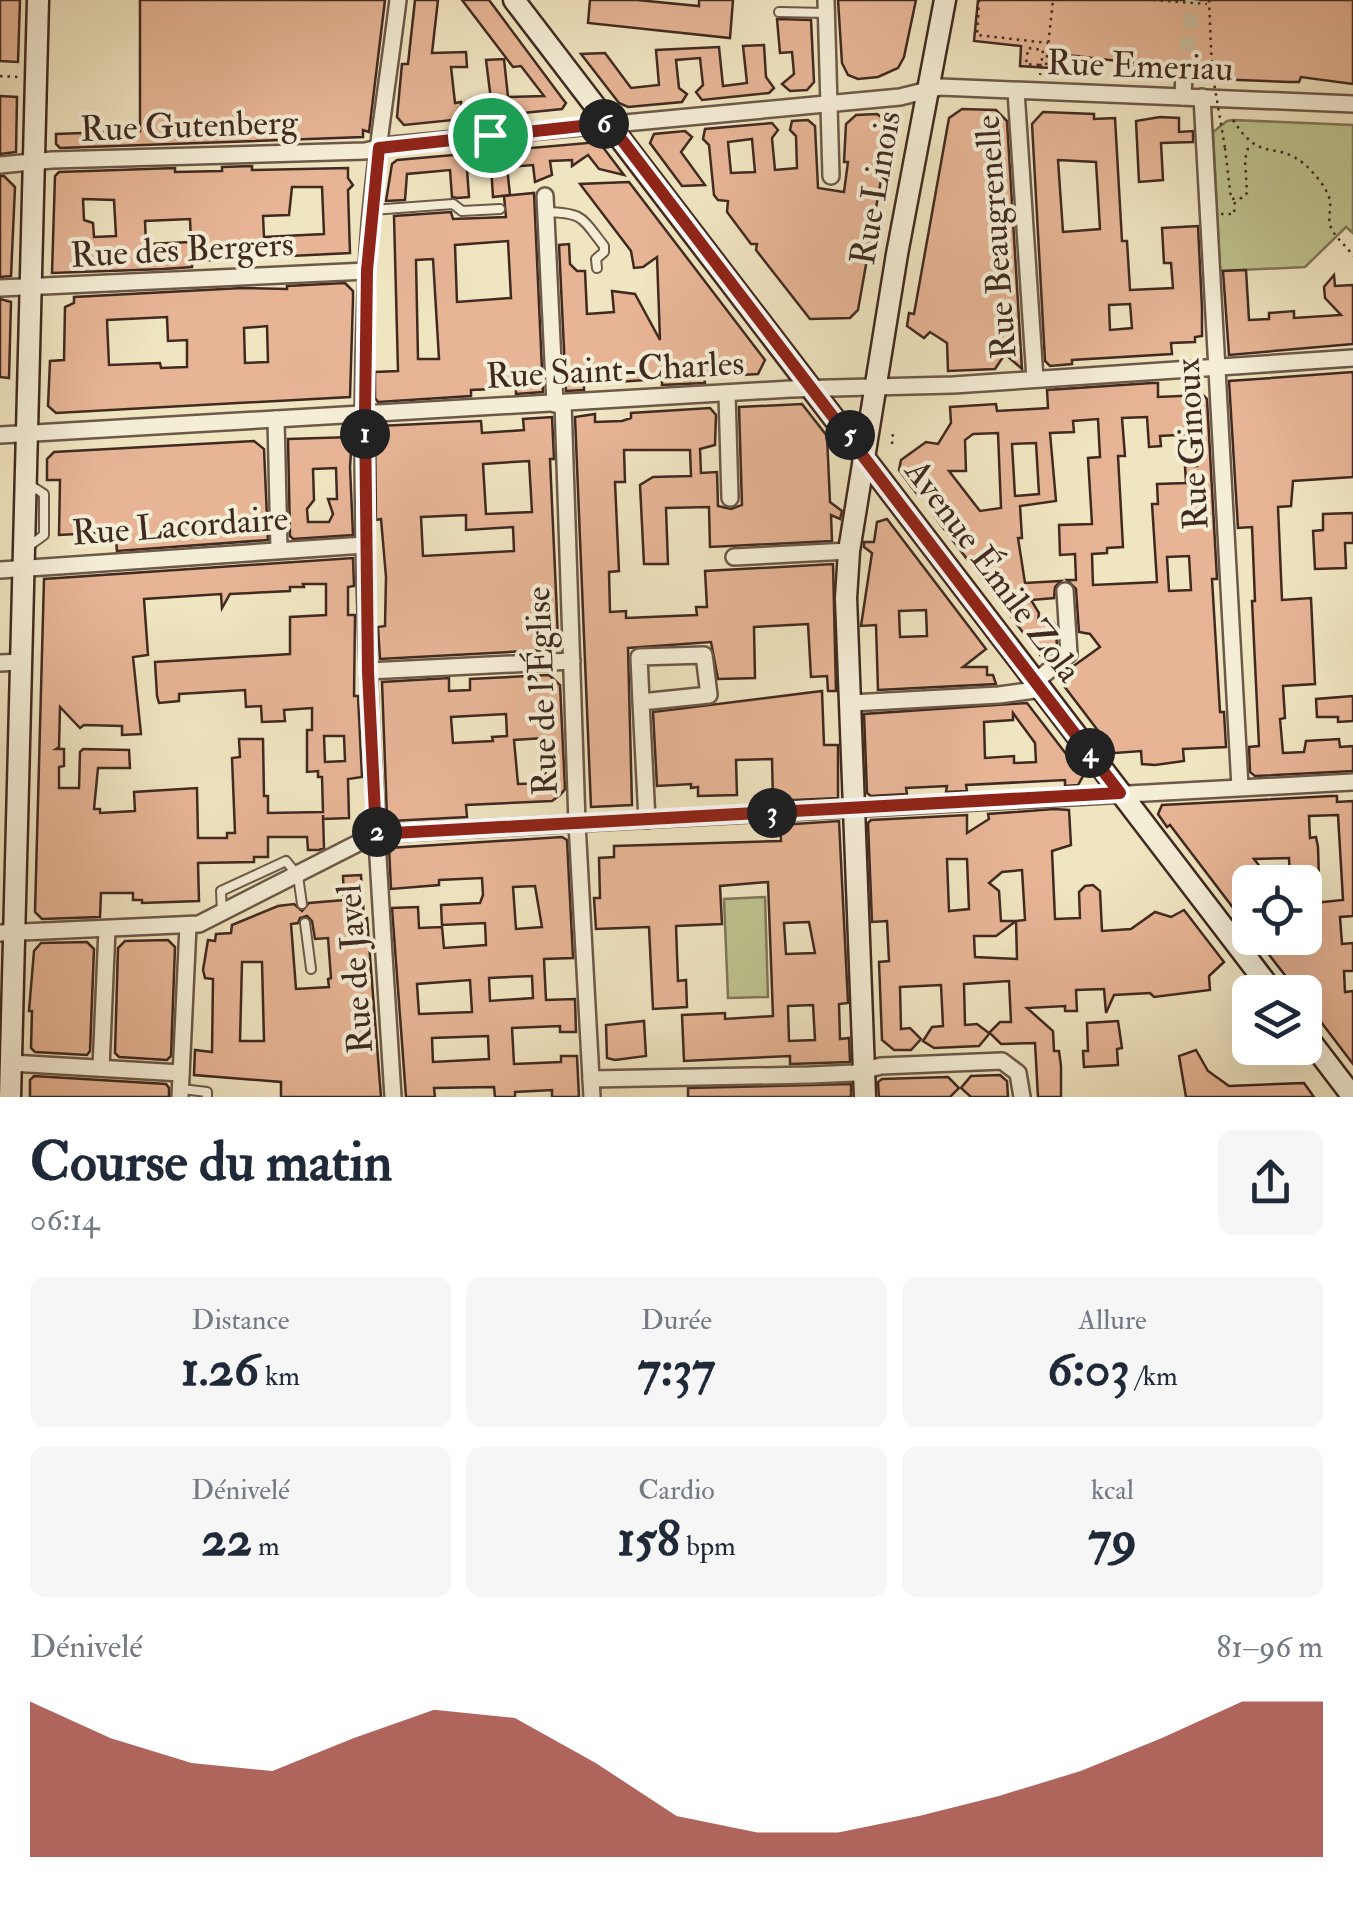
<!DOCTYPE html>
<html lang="fr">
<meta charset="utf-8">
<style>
:root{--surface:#fff;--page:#f6f6f7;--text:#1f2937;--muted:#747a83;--accent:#8f2418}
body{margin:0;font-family:"IM FELL Double Pica",serif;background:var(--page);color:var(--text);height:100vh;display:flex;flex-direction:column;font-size:38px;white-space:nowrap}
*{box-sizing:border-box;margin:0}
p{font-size:32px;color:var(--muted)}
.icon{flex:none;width:55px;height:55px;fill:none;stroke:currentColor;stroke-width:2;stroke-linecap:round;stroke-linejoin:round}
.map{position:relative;height:1097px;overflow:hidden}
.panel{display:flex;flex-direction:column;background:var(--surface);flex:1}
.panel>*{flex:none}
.buttons{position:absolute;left:1232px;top:865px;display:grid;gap:20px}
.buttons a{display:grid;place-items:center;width:90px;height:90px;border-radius:15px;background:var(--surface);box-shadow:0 10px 40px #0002;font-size:50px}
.pin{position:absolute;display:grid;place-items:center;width:85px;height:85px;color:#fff;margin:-42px;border:5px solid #fff;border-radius:50%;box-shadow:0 2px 10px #0007}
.km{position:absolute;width:50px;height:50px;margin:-25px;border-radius:50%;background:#222;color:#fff;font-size:28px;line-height:50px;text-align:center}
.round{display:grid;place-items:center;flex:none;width:105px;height:105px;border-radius:15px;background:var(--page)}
.headline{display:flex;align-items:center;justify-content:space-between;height:170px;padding:0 30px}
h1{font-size:55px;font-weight:700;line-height:75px}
.figures{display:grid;grid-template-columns:repeat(3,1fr);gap:15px;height:170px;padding:10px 30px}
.figures div{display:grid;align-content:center;border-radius:15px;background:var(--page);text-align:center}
.figures b{font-size:50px;font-weight:700}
.figures small{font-size:28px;font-weight:400}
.figures p{font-size:28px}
.chart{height:280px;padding:20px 30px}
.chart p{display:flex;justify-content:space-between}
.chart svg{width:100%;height:180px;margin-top:10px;fill:var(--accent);opacity:.7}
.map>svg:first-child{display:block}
.green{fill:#bec390;stroke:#7f7658;stroke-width:2.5}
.building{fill:#e7b596;stroke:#402a20;stroke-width:2.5;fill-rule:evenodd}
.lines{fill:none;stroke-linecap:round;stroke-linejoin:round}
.street-tunnel{stroke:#cdc0a1;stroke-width:15;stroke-dasharray:15 8;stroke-linecap:butt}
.lane-casing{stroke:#6c5948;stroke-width:12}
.street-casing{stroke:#6c5948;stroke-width:20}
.secondary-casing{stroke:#402a20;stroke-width:25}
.path{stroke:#402a20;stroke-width:2.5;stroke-dasharray:2.5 5;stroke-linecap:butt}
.lane{stroke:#f5eed7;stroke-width:8}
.street{stroke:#f5eed7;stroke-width:15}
.secondary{stroke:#f5eed7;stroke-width:20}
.path-bridge{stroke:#402a20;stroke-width:2.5;stroke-dasharray:2.5 5;stroke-linecap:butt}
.route-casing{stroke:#fff;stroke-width:20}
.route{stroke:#8f2418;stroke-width:12}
.labels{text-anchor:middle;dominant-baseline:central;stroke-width:8;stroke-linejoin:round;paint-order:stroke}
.street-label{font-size:35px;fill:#402a20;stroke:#f5eed7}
</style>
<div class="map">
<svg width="1353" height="1097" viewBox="0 0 1353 1097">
<rect width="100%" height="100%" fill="#f0e5c1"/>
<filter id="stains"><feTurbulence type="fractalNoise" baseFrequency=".002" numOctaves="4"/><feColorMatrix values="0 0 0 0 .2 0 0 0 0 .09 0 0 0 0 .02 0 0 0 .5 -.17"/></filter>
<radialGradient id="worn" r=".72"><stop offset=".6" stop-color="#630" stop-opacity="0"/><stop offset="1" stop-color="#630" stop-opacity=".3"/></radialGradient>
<!-- green -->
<g class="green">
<polygon points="1233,120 1353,125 1353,233 1346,227 1305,267 1220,271 1213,132 1227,121"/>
<polygon points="765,897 768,997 728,998 724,899"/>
</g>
<!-- building -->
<g class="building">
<polygon points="0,0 20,0 18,62 0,61"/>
<polygon points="140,0 385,0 369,132 363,130 363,137 60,148 56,144 56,134 140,131"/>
<polygon points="415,0 438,0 432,53 466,52 467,67 451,67 455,103 461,102 463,119 404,125 397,117 402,64 408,64"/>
<polygon points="462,0 489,0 562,98 566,103 562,109 485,117 483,101 491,100 486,60 504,59 508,97 544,96 521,66 513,67"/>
<polygon points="590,0 637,0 699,6 699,0 733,0 730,38 588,23"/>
<polygon points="838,0 916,0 904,57 898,68 878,77 858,79 848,75 842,63"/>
<polygon points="978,0 1353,0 1353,84 1301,77 1299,82 1289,82 1214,79 1214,77 1195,75 1191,65 1184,63 1173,72 1163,71 1163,79 1133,76 1135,63 1050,53 1049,68 1020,66 1021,46 974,41"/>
<polygon points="777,19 811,20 814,82 807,90 790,91 782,84 794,74 792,52 780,53"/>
<polygon points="764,45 766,77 774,88 769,93 702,100 696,92 703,85 700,58 676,60 679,88 687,94 682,102 628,107 619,103 581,54 605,53 631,88 659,85 656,50 719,47 723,86 747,83 743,46"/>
<polygon points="0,96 17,97 16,152 0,154"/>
<polygon points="962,109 996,110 1007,121 1022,369 1005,354 995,369 948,371 947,343 930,332 924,338 907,326 909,313 914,314 949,118"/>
<path d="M1043 112 1094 114V119L1115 118 1122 241H1127L1130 290 1173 288 1171 263H1164L1162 228 1198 226 1202 308V336L1195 337V342L1171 343 1172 354 1072 360V364L1050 366 1045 361 1032 124ZM1058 160 1096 162 1100 229 1063 232ZM1130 304 1132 328 1110 330 1109 305Z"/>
<path d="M877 114 889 123 890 129 858 310 850 318 810 319 756 250 757 244H751L727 212 728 201 718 200 714 195 709 145 703 139 705 129 772 123 778 130 772 138 775 170 797 168 796 136 790 130 792 121 808 120 815 126 818 188 844 192 848 162H844L846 124 856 115ZM752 139 755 172 731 173 728 142Z"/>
<polygon points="1160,117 1179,118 1179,132 1193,131 1193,142 1161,143 1163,180 1139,182 1136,121"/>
<polygon points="685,131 692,137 681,152 705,185 682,186 650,143 654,134"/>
<polygon points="599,142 624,175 599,169 588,155 572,166 572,160 550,161 552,175 535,182 533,165 507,167 510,195 493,197 491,165 467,169 469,197 457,198 452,197 450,170 407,174 405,200 386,201 392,164 397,160"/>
<path d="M252 166V170L348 168V178L353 185 348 190 350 253 192 261V267L164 269 52 273 55 176 59 172 175 168V172L222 171V167ZM292 187H322L324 234 264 237 263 216 289 215ZM83 199 114 200 116 236 94 237 93 223 84 220ZM190 219 191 242 146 244 145 221Z"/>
<polygon points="0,176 4,176 15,187 11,276 0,277"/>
<polygon points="629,182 765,360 758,374 704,377 705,383 662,385 662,379 584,384 584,390 566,391 559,245 569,244 570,264 577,271 585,271 587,314 614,312 612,291 635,294 660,340 657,257 643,267 634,268 631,251 580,184"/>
<path d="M534 193 543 392 516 394V388L471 390V396L378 402 375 398V372L398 371 394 216 451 212 453 219 506 217 504 196ZM508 241 511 298 457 302 455 245ZM433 259 439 359H418L416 260Z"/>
<polygon points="1246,270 1249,320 1269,319 1269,313 1294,311 1294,318 1341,315 1325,298 1324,287 1334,275 1335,286 1353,285 1353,344 1229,355 1223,271"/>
<path d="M345 283 353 291V299L350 397 56 413 48 406 50 361 64 360 65 307 74 303V297L242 288 287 289V286ZM167 317 168 341 187 340V367L161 368 160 363 109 365 107 320ZM267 326 268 362 245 363 244 328Z"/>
<polygon points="0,299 11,302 9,378 0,377"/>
<polygon points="1353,372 1353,477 1293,481 1291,506 1278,507 1282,600 1311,598 1315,684 1283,686 1285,718 1280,719 1283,753 1304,752 1306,741 1339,739 1340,747 1353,746 1353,771 1255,776 1250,772 1249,747 1259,746 1252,601 1255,601 1252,527 1238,528 1229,381"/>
<path d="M1152 383H1158V397L1203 395 1207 399 1217 579H1212L1220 712H1224L1226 747 1183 749 1184 761 1155 765 1142 764 1141 751 1115 753 1061 682V675L1100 647 1090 634 1079 632 1076 589 1067 580H1076L1075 554 1060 555 1059 525 1092 524 1088 458 1100 457 1098 419 1073 421 1074 432 1050 433 1056 501 1020 506 1022 538H1018L1025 583 1061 581 1055 587 1054 598 1031 600 1039 613 1038 621 1053 622 1056 626 1057 649 1044 660 935 517 947 516 925 488 917 494 899 470 901 460 926 442 938 444 951 423 950 407 996 404 997 411 1048 408 1047 390ZM1147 417 1149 447 1161 446 1160 436 1195 434 1197 466H1185L1186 483 1157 484 1158 504H1152L1157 582 1093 585 1092 554 1107 553V548L1123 547 1118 456H1125L1122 418ZM998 433 1001 508 980 511 949 471H966L965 440 973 434ZM1036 443 1039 494 1015 496 1012 444ZM1189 556 1191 590 1169 591 1167 557Z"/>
<polygon points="802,404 827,436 830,502 842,511 840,519 831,515 832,541 710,547 709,507 666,508 668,564 644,564 640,485 653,477 691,476 690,450 624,450 625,482 615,482 619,571 609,572 610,612 626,611 626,618 697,615 696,607 707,607 705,571 833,564 836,691 828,691 827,676 811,677 808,624 754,627 755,678 718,679 711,642 628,648 632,805 591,807 575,417 595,414 595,422 622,421 631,418 631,413 710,408 716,415 715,445 700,449 701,473 717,472 718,506 731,509 742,505 739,407"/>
<path d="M552 417 554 459H550L558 638 547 639V650L380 659 378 627 385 626 386 577 381 519 376 520 375 430 379 426 481 421 482 433 524 430 523 419ZM529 461 532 512 486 514 483 464ZM466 515V530L513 527 514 551 423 556 421 517Z"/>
<path d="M352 437 350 467 353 535 293 539 290 536 288 439ZM336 468 337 499H328L333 514 329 522H308L307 509 314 500 313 469Z"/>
<polygon points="254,441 264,449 268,540 117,551 115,532 59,535 60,480 47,480 47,459 54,452"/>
<polygon points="1353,513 1353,543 1345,543 1346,568 1315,569 1313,531 1323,530 1323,514"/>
<path d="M887 519 986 649 963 667H987V675H993L996 684 878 690 876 625 861 626 872 553 864 547V542H874L877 522ZM926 610 927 636 900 637 899 611Z"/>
<path d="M353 558 354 586 348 587V615H355L354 696H358L362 777 348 779 349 818 323 819V815L324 848 319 850H308L307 837H268V857H254V862L198 863 199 901 142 903V900H133V893H101L100 917 42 919 35 912 44 579ZM303 584H326V615L290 617V654L155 662 157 696 159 703 179 701V694L245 690 246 707 261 706 262 722 285 721 284 710 312 708V730H307V772L318 771V777H322L323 812 268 813V796H264L263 739H239L240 757 232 758 235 833H227V838H198L197 788 134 792 135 811 100 813V809H94L98 768H130L129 750 83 749 80 752 79 788H59V767L64 766V749H56L59 747 60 707 80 728 84 725 122 726V735L141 734 133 657 148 655 144 599 221 594 222 608 230 594 290 591V587H304ZM324 736H344L345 761 325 762Z"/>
<path d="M549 675 560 685 565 789 560 795 552 801 466 805 467 817 391 821 387 818 382 682 449 678V691L470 690V679ZM506 714 507 736 492 737 493 741 453 743 451 717ZM544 738 546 783 518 784 514 740Z"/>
<polygon points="822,691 824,745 838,745 838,798 773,801 772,759 736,760 737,795 698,796 698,787 691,788 691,784 657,786 653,712"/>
<polygon points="1353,696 1353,721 1338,722 1338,717 1317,717 1316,699"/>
<path d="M1027 703 1083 776 1078 785 1065 786V780L966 785 967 791 946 792 947 786 906 788 907 794 871 796 867 793 864 714ZM1013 713 1035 743 1036 762 1014 763V756L985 758 984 722 1013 720Z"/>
<polygon points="1331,796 1337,796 1337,802 1353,801 1353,916 1340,917 1342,944 1353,943 1353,971 1344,971 1345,992 1353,991 1353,1064 1305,1001 1305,992 1298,992 1256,938 1305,938 1305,904 1343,900 1338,815 1309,816 1310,838 1316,837 1318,847 1319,879 1290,880 1289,858 1254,859 1272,882 1250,882 1250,930 1170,825 1167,827 1158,814 1162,805"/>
<path d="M1054 809 1069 810 1071 845 1052 851 1055 919 1080 918 1079 892 1085 886 1093 885 1100 891 1102 931 1131 929 1155 912 1171 917 1184 910 1224 962 1209 976 1210 990 1154 997 1150 993 1114 995 1106 1013 1104 989 1076 990 1077 1011H1065V1006L1027 1008 1053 1031 1054 1051H1059L1061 1066V1097H1038L1035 1043 1001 1044 990 1033 979 1046 934 1048 923 1041 932 1027 943 1026 941 985 900 987 901 1029 910 1028 921 1039 911 1050H894L882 1040 879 962 889 961 887 921 872 922 868 823 871 820 967 815V833L989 819 988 814ZM947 859H967L969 909 949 911ZM1022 870 1025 920 1016 921 1017 959 975 957 974 936H996L1016 921H1001L999 891 989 883 1002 872ZM1009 981 1011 1022H1000L989 1033 977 1024 965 1025 964 984Z"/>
<path d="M839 821 848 1003 839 1004 840 1039 849 1038 850 1062 790 1064V1056L684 1061 682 1015 725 1013V1019L773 1016 768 882 720 886 722 924 676 926 678 981 686 980 687 1007 653 1009 649 927 596 929 594 898H600L599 858 614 857V846L781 841 780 825ZM809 922 815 953 786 954 784 923ZM813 1005 815 1040 789 1041 788 1006Z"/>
<path d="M562 837 567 840 573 958 544 959 546 1000 575 999 576 1032H560V1026L512 1028 514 1064 561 1062V1056H577L579 1097H552V1090L515 1092V1097H495L494 1087 434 1088 435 1097H406L392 908 418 907 419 928 442 927 444 948 486 945 485 923 442 925 441 905 480 903 483 895 482 878 439 880V885L391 889 389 848ZM535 886 542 927 516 929 513 887ZM532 976 533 998 490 1001 489 978ZM470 980 472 1012 419 1014 417 984ZM488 1036 489 1059 433 1062 432 1038Z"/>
<path d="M361 875 364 918H367L381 1097H281V1082L194 1075 195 1050 212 1052 213 979 205 978 203 970 208 940 215 941 216 934 231 933 232 925 278 906 294 904 302 911 309 903 344 900 343 876ZM307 916 312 921 315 939 328 938 331 978 328 979 329 987 296 989 291 924 298 923 300 918ZM242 962H262L264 1041H240Z"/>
<polygon points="168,940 175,947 171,1056 167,1060 119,1057 115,1053 118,948 125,941"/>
<polygon points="87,942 94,949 90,1051 87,1055 35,1052 31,1048 32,1011 29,1011 34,951 41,943"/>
<polygon points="644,1021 646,1056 615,1060 607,1058 606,1025"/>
<polygon points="1118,1021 1122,1048 1117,1049 1118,1065 1084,1067 1083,1051 1088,1051 1087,1023"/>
<polygon points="1196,1050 1208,1071 1229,1086 1304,1083 1314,1097 1186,1097 1179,1056"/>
<polygon points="1000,1075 1007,1081 1008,1097 971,1097 961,1088 971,1076"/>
<polygon points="34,1076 166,1084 169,1088 169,1097 30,1097 30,1080"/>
<polygon points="948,1077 959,1088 950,1097 879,1097 878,1082 882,1079"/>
<polygon points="851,1084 851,1097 688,1097 688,1088"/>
</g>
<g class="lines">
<!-- street-tunnel -->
<polyline class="street-tunnel" points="1184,74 1193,0"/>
<defs>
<g id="lane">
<polyline points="779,12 826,13"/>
<polyline points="372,210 453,204 462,211 500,209"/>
<path d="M546 212C584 213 581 217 604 246V252L596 259 597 268"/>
<polyline points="29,546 44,535 44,494 30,485"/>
<polyline points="222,913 221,891 286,861 298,876 302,904"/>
<polyline points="305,923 311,969"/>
<polyline points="182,1089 207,1092 207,1097"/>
</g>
<g id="street">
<polyline points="826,0 831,176"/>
<polyline points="1016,91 1035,379"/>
<polyline points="1183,97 1184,74"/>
<polyline points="1202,97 1240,787"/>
<polyline points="0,165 52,160 365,151 392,145 900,97 940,87 1353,104"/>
<polyline points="545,196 555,404"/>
<polyline points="0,288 367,271"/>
<polyline points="727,394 730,498"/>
<polyline points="563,403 577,823 592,1097"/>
<polyline points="276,419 279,549"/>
<polyline points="0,435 791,389 953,385 1353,358"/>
<polyline points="734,557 849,551"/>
<polyline points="0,570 365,545"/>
<polyline points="0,663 22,662"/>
<polyline points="368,671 572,661"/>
<polyline points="1036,681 1069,654 1065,591"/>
<polyline points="641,702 639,657 704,655 709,695 641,702 647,820"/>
<polyline points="851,703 999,695 1042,689"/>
<polyline points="0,933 199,924 376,834 1353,782"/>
<polyline points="11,1063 181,1073"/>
<polyline points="101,1068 107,929"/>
<polyline points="591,1079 810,1075 854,1073 881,1066 1002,1061 1018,1073 1022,1097"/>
<polyline points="180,1097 188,926"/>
<path d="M393 1097C376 823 354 546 367 271 371 180 387 90 398 0"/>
</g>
<g id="secondary">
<polyline points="514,0 1273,992"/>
<polyline points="1305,1034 1353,1097"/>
<polyline points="10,1097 38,0"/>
<polyline points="865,1097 846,598 849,551 897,254 945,0"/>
</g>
</defs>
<!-- lane casing -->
<use href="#lane" class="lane-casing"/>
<!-- street casing -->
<use href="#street" class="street-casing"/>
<!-- secondary casing -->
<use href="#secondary" class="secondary-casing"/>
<!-- path -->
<g class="path">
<polyline points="979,0 977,35 1048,43"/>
<polyline points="1153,0 1207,4"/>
<polyline points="1209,0 1212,71"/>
<polyline points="1039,65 1026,64 1028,48 1043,50 1040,75"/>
<polyline points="1046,65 1053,0"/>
<polyline points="0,76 18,77"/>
<path d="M1233 120C1261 164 1274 140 1303 163 1313 171 1328 189 1330 201 1331 209 1328 218 1330 225 1333 236 1347 246 1353 256"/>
<polyline points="1225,148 1231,199 1242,198 1247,193 1245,160 1249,144"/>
<polyline points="1221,214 1234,214 1235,200"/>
<polyline points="892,444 893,433"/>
</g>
<!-- lane -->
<use href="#lane" class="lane"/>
<!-- street -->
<use href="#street" class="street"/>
<!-- secondary -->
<use href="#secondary" class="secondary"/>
<!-- path-bridge -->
<g class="path-bridge">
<polyline points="1039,65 1046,65"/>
<polyline points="1212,71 1225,148"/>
</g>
</g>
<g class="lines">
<defs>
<polygon id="route" points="609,123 1120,793 376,834 368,672 365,414 367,270 379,148"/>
</defs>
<!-- route casing -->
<use href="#route" class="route-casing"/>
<!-- route -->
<use href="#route" class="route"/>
</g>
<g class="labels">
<!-- street labels -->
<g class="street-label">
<text transform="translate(1140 66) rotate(2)">Rue Emeriau</text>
<text transform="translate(189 126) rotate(-2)">Rue Gutenberg</text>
<text transform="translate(876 188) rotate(-80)">Rue Linois</text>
<text transform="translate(996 237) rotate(-94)">Rue Beaugrenelle</text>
<text transform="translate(182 250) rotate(-3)">Rue des Bergers</text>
<text transform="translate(615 370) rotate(-3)">Rue Saint-Charles</text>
<text transform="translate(1192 444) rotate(-93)">Rue Ginoux</text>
<text transform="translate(180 526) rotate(-4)">Rue Lacordaire</text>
<text transform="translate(993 571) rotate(53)">Avenue Émile Zola</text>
<text transform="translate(542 691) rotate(-92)">Rue de l'Église</text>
<text transform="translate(355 969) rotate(-94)">Rue de Javel</text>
</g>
</g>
<rect width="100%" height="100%" filter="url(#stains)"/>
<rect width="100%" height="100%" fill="url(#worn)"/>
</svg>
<div class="buttons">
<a><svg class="icon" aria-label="locate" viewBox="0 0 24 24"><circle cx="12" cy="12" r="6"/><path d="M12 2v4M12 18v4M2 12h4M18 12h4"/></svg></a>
<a><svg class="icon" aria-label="layers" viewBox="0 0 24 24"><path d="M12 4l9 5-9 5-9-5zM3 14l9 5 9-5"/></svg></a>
</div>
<div class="pin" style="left:490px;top:135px;background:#1e9e55"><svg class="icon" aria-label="arrive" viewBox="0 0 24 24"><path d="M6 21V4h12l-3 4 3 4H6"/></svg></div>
<b class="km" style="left:365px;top:434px">1</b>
<b class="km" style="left:377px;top:832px">2</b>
<b class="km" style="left:772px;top:813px">3</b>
<b class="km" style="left:1090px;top:753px">4</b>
<b class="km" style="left:850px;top:435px">5</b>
<b class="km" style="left:604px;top:124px">6</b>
</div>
<section class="panel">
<div class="headline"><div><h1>Course du matin</h1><p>06:14</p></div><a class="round"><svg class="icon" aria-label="share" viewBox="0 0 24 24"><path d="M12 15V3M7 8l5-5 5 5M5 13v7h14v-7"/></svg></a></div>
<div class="figures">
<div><p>Distance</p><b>1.26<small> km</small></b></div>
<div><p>Durée</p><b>7:37</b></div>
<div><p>Allure</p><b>6:03<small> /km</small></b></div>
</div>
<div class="figures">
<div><p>Dénivelé</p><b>22<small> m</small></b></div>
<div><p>Cardio</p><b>158<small> bpm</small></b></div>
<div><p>kcal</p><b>79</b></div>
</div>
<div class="chart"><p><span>Dénivelé</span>81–96 m</p>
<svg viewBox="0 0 160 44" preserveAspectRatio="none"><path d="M0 44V6L10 15L20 21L30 23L40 15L50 8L60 10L70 21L80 34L90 38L100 38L110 34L120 29L130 23L140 15L150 6L160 6V44z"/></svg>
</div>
</section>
